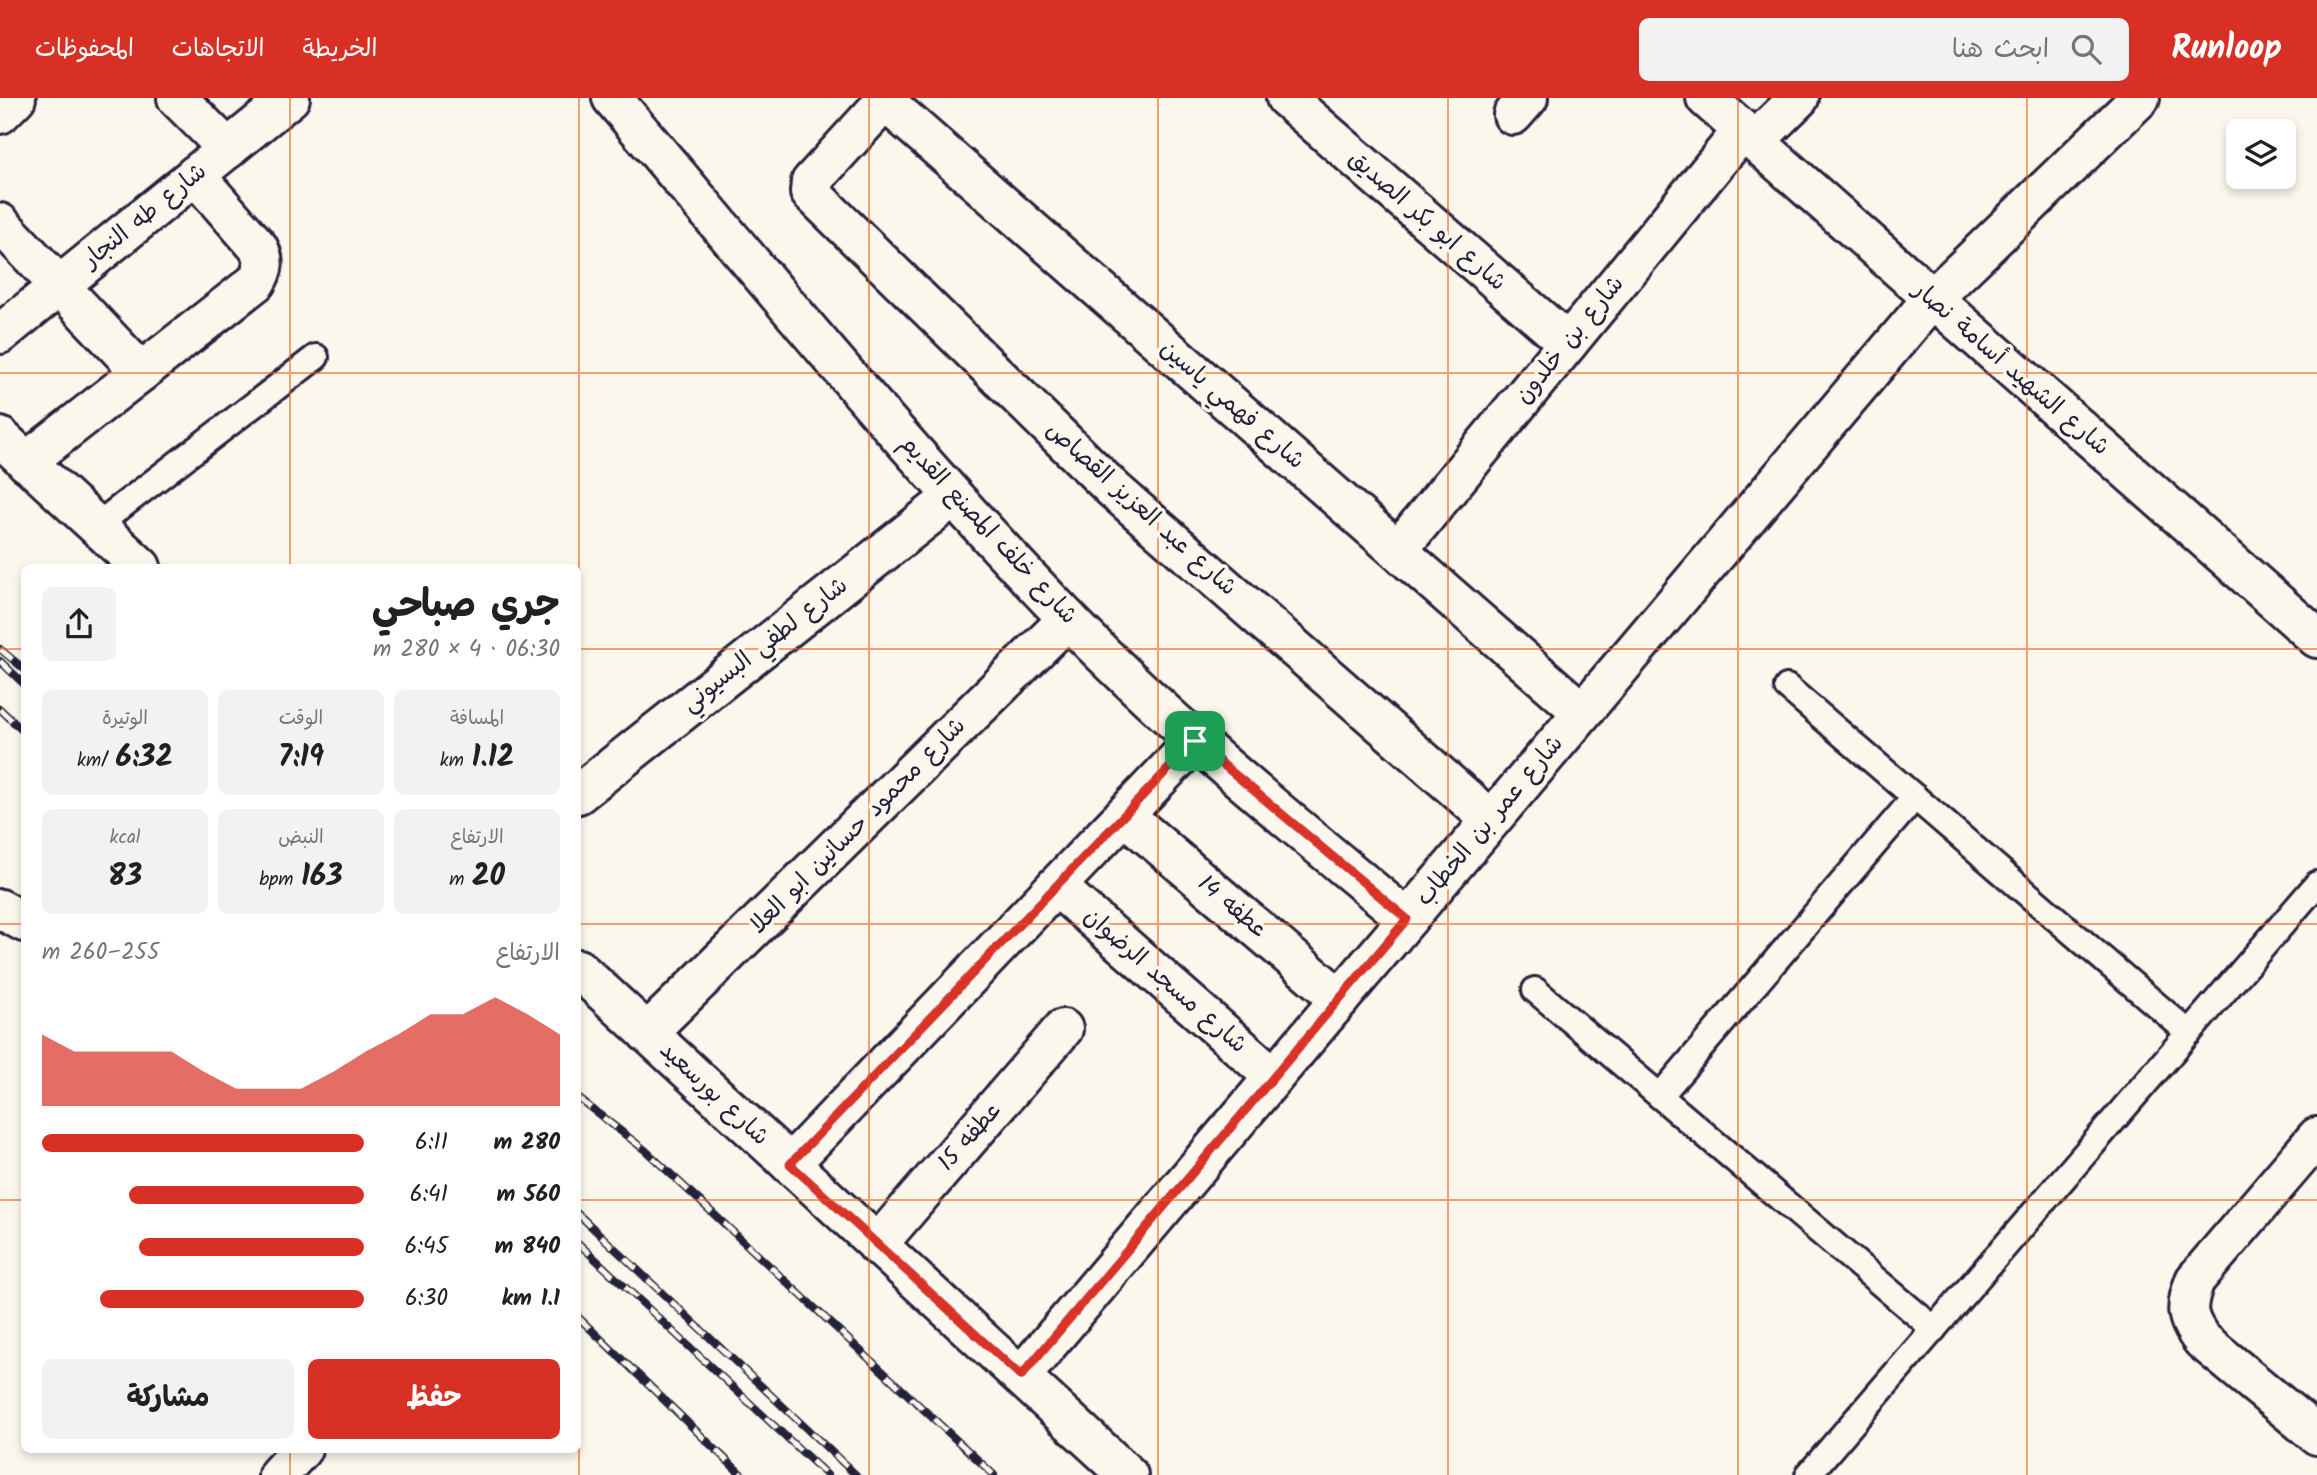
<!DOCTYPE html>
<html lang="ar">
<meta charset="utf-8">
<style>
:root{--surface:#fff;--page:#f2f2f2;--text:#202124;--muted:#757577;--accent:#d93025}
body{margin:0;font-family:Kalam,"Playpen Sans Arabic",sans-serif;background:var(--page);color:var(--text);direction:rtl;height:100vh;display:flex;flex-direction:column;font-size:26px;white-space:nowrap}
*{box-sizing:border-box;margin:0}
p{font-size:23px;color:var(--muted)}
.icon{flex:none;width:38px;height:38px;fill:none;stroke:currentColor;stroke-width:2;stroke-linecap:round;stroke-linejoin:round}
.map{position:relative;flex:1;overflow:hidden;direction:ltr}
.details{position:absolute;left:21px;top:466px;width:560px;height:889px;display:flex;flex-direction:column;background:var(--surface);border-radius:10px;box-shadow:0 4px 10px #0003;direction:rtl}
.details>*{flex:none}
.controls{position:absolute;left:2226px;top:21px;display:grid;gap:14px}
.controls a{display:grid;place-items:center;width:70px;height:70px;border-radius:10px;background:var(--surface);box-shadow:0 4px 10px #0003;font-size:35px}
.pin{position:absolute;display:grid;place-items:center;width:60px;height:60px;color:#fff;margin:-30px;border-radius:14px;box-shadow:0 4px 10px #0006}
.round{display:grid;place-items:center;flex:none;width:74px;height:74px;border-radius:10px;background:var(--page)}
.head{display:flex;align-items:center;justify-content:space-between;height:119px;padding:0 21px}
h1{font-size:38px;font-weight:700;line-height:52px}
.figures{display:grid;grid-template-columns:repeat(3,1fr);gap:10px;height:119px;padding:7px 21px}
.figures div{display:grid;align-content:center;border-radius:10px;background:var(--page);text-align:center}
.figures b{font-size:30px;font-weight:700}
.figures small{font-size:19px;font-weight:400}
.figures p{font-size:19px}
.chart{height:196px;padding:14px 21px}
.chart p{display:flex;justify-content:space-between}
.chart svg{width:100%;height:126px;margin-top:7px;fill:var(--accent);opacity:.7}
.cta{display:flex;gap:14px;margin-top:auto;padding:14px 21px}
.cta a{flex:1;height:80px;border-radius:10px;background:var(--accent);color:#fff;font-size:28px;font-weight:700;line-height:80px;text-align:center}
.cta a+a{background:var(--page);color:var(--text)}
ul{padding:0 21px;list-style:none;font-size:23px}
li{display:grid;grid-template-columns:112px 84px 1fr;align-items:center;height:52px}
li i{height:18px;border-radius:9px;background:var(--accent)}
header{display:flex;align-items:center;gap:42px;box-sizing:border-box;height:98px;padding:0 35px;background:var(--accent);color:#fff}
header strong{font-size:33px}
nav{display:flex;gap:38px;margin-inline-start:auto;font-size:24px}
.search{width:490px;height:63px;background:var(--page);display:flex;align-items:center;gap:18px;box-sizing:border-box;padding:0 24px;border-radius:10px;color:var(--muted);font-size:26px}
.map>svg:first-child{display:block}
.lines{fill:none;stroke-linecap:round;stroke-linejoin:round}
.service-casing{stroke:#22223b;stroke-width:30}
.minor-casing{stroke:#22223b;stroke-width:44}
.tertiary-casing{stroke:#22223b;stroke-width:44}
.service{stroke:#fbf7ec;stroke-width:24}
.minor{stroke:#fbf7ec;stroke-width:38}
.tertiary{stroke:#fbf7ec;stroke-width:38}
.rail-casing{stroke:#22223b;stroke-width:8}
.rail{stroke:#fbf7ec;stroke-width:5;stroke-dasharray:16;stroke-linecap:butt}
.route-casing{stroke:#fff;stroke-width:14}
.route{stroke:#d93025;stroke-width:9}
.grid{fill:none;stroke:#e8590c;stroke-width:2;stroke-opacity:0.55}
.labels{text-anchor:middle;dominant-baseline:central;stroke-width:7;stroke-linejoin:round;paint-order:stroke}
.street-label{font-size:24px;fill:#22223b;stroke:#fbf7ec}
</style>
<header>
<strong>Runloop</strong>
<div class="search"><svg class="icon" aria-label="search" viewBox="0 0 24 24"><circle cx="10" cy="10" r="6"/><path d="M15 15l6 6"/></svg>ابحث هنا</div>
<nav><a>الخريطة</a><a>الاتجاهات</a><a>المحفوظات</a></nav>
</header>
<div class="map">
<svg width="2317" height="1377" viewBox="0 0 2317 1377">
<rect width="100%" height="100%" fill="#fbf7ec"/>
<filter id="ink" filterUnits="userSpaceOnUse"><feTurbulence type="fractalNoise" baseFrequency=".0143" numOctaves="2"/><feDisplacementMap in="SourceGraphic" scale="14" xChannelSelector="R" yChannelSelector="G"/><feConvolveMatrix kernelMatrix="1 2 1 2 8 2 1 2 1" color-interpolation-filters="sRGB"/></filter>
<g filter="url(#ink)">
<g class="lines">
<defs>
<g id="service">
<polyline points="96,428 316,259"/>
<polyline points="1787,589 2189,935"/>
<polyline points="1535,892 1934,1231"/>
<polyline points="1660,998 1915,699"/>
<polyline points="1808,1377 2317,786"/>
</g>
<g id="minor">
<polyline points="177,0 228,51"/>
<path d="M612 0C761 175 907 355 1067 520 1172 629 1291 724 1407 821"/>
<polyline points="881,0 1582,614"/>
<polyline points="1286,0 1568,245"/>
<polyline points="1706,0 2317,540"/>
<polyline points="885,3 811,84 810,94 1114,392 1491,722"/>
<polyline points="0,16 16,0"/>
<polyline points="1513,17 1528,0"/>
<polyline points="1755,43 1799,0"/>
<polyline points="0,125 141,274"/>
<polyline points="0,236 290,0"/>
<path d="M26 364 256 184C264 171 265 162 258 149L195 77"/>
<polyline points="1398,452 1743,32"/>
<polyline points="578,696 953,399"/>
<polyline points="1124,717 1340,901"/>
<polyline points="1056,788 1274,979"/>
<polyline points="0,811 24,824"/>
<polyline points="647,935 1068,521"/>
<path d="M2317 1039 2195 1182C2185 1209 2185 1219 2202 1242L2317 1337"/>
<polyline points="790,1066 1195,643"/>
<polyline points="877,1147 1063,931"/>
<polyline points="1021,1278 1932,201 2140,0"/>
<polyline points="278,1377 302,1351"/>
</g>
<g id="tertiary">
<polyline points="0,339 141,469"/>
<polyline points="578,871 1128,1377"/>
</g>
</defs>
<!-- service casing -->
<use href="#service" class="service-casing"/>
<!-- minor casing -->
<use href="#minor" class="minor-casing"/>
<!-- tertiary casing -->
<use href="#tertiary" class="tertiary-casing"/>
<!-- service -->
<use href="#service" class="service"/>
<!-- minor -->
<use href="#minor" class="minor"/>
<!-- tertiary -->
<use href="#tertiary" class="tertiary"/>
<defs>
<g id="rail">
<polyline points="0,551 24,571"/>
<polyline points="0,563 24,586"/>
<polyline points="0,611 24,634"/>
<polyline points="578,1000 645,1052 994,1377"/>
<polyline points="578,1116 856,1377"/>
<polyline points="578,1145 827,1377"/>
<polyline points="578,1219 742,1377"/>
</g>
</defs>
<!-- rail casing -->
<use href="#rail" class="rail-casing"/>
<!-- rail -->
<use href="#rail" class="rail"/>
</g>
</g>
<g class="lines" filter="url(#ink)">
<defs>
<polygon id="route" points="1195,643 1407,821 1021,1278 790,1066"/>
</defs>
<!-- route casing -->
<use href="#route" class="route-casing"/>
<!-- route -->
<use href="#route" class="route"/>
</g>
<!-- grid -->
<path class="grid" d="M290 0V469M579 0V1377M869 0V1377M1158 0V1377M1448 0V1377M1738 0V1377M2027 0V1377M0 275H2317M0 551H24M578 551H2317M0 826H24M578 826H2317M0 1102H24M578 1102H2317M290 1351V1377"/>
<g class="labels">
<!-- street labels -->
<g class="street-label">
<text transform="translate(145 118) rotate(-39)">شارع طه النجار</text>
<text transform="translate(1427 123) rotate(41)">شارع ابو بكر الصديق</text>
<text transform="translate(1570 242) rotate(-51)">شارع بن خلدون</text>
<text transform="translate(2011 271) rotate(41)">شارع الشهيد أسامة نصار</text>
<text transform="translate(1232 307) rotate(41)">شارع فهمي ياسين</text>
<text transform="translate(1141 411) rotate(42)">شارع عبد العزيز القصاص</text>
<text transform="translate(988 432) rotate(47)">شارع خلف المصنع القديم</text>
<text transform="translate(765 547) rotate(-38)">شارع لطفي البسيوني</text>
<text transform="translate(1490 723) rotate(-50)">شارع عمر بن الخطاب</text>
<text transform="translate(858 728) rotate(-45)">شارع محمود حسانين ابو العلا</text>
<text transform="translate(1232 809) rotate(40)">عطفه 14</text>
<text transform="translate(1165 883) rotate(41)">شارع مسجد الرضوان</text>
<text transform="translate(714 996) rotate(43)">شارع بورسعيد</text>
<text transform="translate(970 1039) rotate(-49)">عطفه 15</text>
</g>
</g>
</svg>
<div class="controls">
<a><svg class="icon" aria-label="layers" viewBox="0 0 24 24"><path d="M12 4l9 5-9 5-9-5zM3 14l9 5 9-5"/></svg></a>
</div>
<div class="pin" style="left:1195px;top:643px;background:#1e9e55"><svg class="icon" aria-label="arrive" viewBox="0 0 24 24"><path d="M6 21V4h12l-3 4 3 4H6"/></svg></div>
<section class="details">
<div class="head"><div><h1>جري صباحي</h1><p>06:30 · 4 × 280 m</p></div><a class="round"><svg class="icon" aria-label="share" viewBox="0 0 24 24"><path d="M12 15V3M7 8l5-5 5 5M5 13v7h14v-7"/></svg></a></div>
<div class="figures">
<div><p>المسافة</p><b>1.12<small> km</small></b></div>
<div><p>الوقت</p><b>7:19</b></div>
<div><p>الوتيرة</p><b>6:32<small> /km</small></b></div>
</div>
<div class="figures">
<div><p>الارتفاع</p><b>20<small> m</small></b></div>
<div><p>النبض</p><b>163<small> bpm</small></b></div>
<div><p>kcal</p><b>83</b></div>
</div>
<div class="chart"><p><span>الارتفاع</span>255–260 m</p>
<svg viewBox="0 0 160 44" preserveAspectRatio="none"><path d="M0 44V19L10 25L20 25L30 25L40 25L50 32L60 38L70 38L80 38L90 32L100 25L110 19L120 12L130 12L140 6L150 12L160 19V44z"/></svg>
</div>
<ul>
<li><b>280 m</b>6:11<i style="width:100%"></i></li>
<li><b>560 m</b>6:41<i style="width:73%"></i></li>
<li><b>840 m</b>6:45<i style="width:70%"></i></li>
<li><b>1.1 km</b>6:30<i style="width:82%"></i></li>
</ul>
<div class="cta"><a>حفظ</a><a>مشاركة</a></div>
</section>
</div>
